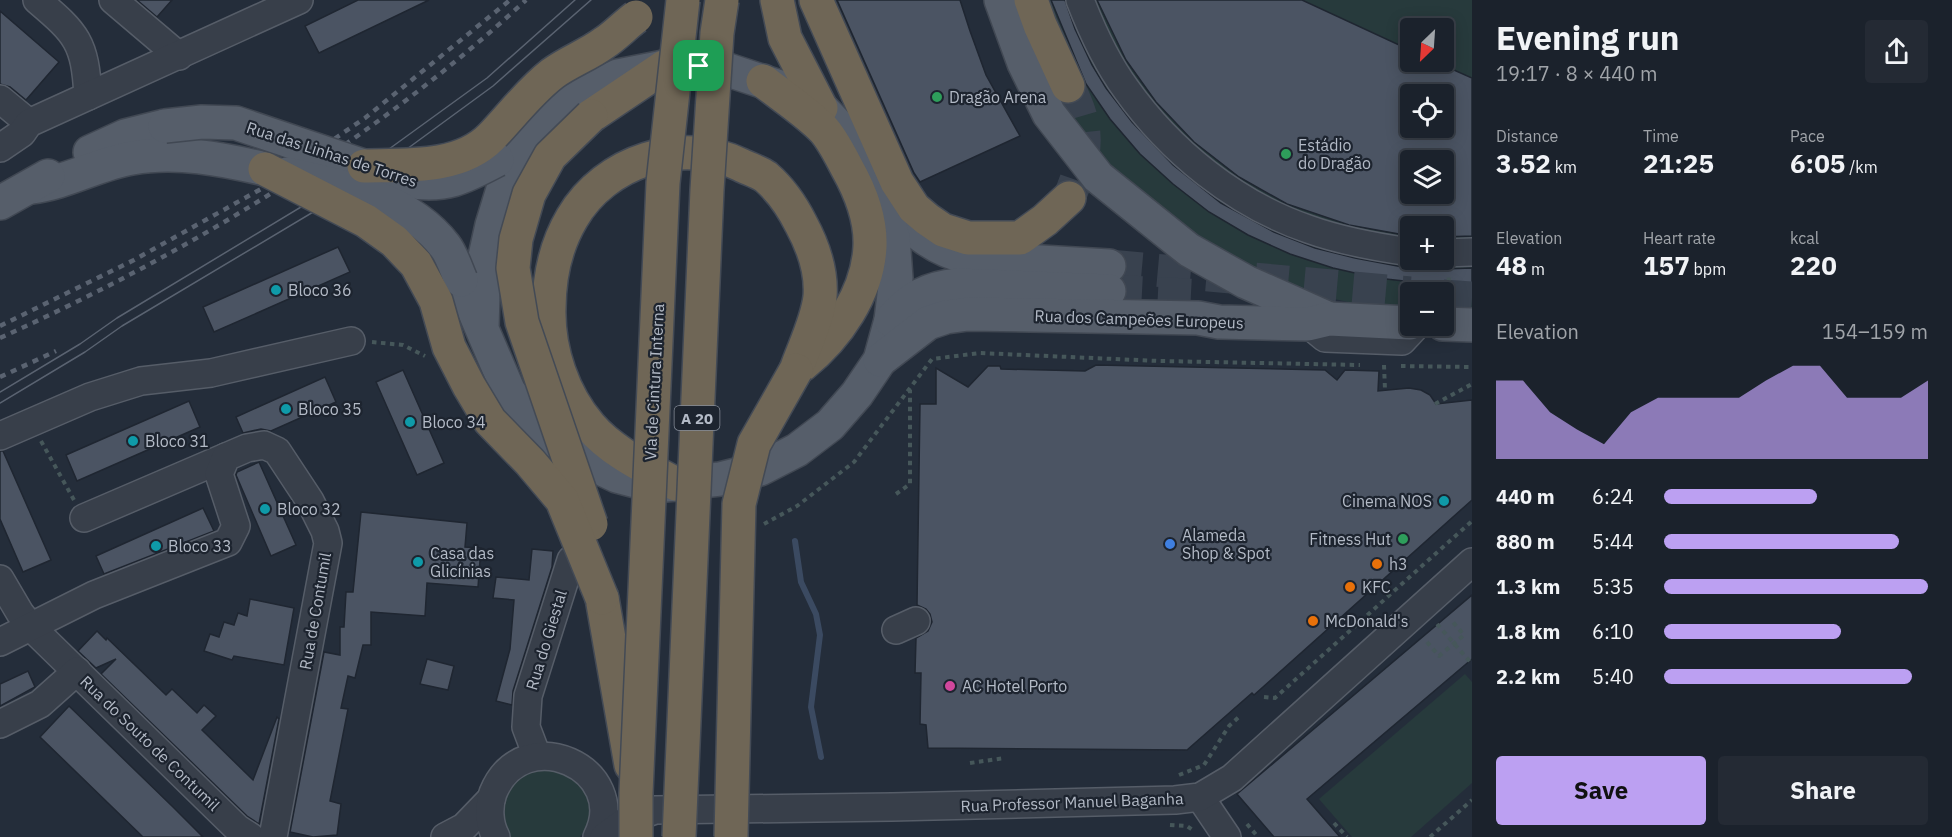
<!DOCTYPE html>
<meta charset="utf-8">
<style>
:root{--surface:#1b222c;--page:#242a34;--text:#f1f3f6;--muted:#a0a4a9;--line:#393f48;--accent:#bca0f2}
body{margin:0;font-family:"IBM Plex Sans",sans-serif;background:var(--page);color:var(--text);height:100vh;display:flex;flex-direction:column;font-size:22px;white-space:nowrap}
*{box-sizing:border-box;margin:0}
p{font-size:20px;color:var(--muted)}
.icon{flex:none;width:33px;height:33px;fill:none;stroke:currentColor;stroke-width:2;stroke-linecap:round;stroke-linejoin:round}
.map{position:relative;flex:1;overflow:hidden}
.panel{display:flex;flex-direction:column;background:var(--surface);width:480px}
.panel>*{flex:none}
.needle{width:39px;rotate:205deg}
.buttons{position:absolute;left:1400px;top:18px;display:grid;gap:12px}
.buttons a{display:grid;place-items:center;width:54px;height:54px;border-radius:6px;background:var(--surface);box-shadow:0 3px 15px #0003,0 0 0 2px var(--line);font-size:30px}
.pin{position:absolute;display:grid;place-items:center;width:51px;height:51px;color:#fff;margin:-26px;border-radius:12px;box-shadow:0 3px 9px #0006}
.round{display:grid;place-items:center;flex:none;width:63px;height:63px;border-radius:6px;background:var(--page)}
.summary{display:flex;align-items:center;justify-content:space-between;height:102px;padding:0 24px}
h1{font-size:33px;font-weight:800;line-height:45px}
.metrics{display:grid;grid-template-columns:repeat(3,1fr);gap:9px;height:102px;padding:6px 24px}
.metrics div{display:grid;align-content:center}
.metrics b{font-size:26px;font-weight:800}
.metrics small{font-size:16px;font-weight:400}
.metrics p{font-size:16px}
.chart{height:168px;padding:12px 24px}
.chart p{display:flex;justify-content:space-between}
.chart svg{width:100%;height:108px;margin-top:6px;fill:var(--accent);opacity:.7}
.cta{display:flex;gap:12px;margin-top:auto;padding:12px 24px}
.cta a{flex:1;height:69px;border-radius:6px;background:var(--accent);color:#111;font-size:24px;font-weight:800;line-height:69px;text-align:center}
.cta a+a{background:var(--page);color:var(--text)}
ul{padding:0 24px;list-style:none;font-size:20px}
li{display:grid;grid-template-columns:96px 72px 1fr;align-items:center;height:45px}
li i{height:15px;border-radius:8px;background:var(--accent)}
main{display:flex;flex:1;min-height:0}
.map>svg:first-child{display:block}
.green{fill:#273a3c;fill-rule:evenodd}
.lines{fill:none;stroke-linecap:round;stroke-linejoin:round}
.stream{stroke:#3b4a61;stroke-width:6}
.building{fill:#4b5463;stroke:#1f2631;stroke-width:1.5;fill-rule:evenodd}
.major-tunnel{stroke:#39424f;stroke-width:33;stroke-dasharray:33 16;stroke-linecap:butt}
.highway-tunnel{stroke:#39424f;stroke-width:33;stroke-dasharray:33 16;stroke-linecap:butt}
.minor-casing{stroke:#565d68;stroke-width:30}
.major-casing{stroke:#414853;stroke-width:36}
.highway-casing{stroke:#434a55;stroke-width:36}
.path{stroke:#46575a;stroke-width:4;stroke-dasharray:4.5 4.5;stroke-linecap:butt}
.minor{stroke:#383f4a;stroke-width:27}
.major{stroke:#565e6a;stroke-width:33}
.highway{stroke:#6f6656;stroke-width:33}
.tram{stroke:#5a6371;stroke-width:1.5}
.rail{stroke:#5a6371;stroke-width:4.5;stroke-dasharray:6 6;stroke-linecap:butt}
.major-bridge-casing{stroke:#414853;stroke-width:36;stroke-linecap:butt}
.highway-bridge-casing{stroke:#434a55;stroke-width:36;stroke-linecap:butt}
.major-bridge{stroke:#565e6a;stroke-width:33}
.highway-bridge{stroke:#6f6656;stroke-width:33}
.leisure-dot{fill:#2e9e5b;stroke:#1d242f;stroke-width:2}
.culture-dot{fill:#0f9aa8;stroke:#1d242f;stroke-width:2}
.shop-dot{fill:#3f7fe0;stroke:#1d242f;stroke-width:2}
.food-dot{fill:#e8710a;stroke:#1d242f;stroke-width:2}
.hotel-dot{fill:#d1479c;stroke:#1d242f;stroke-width:2}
.labels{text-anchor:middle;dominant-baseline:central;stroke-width:4.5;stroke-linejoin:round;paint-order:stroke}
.shield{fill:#1d242f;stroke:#868d99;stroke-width:1.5}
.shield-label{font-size:15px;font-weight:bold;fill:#b3bac6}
.poi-label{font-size:16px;fill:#b3bac6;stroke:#1d242f;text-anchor:start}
.street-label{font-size:16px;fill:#b3bac6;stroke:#1d242f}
</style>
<main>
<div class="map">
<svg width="1472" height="837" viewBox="0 0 1472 837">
<rect width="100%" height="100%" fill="#242d3a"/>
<!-- green -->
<g class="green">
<path d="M1046 0H1472V311L1443 313V292H1410V311L1361 305 1317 295 1274 280 1194 238 1124 181 1094 147 1057 94ZM1410 28H1443V62H1410ZM1410 94H1443V128H1410ZM1410 160H1443V194H1410ZM1410 226H1443V260H1410Z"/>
<polygon points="1465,674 1472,682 1472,783 1411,837 1352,837 1319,799"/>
<path d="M524 770H568C573 777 582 784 586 792 594 806 590 825 580 837H511L509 835 502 822 504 792Z"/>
</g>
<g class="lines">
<!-- stream -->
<polyline class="stream" points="795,541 801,582 816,614 820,635 811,707 821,757"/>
</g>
<!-- building -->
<g class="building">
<polygon points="137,0 172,0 157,17"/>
<polygon points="358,0 429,0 319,53 305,26"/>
<polygon points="837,0 960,0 970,31 986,75 1020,136 920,182 914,173"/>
<polygon points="1051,0 1065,0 1075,29 1092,65 1106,88 1132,122 1173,165 1221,203 1274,232 1315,248 1355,258 1408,268 1416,266 1423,260 1429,260 1435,267 1443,269 1472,268 1472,283 1422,283 1377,278 1333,268 1290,254 1248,235 1209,212 1173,184 1140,154 1110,119 1086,84"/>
<path d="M1097 0H1302L1410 50V62H1436L1472 78V236L1443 237V226H1410V236L1349 225 1287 204 1239 177 1194 142 1156 102 1126 60ZM1410 94H1443V128H1410ZM1410 160H1443V194H1410Z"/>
<polygon points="0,11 59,62 26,100 10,87 0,84"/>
<polygon points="338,247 350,272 214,332 203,307"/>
<polygon points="1096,365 1325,370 1337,380 1345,370 1379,371 1378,391 1409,388 1421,390 1430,395 1436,404 1472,400 1472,500 1254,695 1252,693 1187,750 928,748 926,725 920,724 921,673 915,673 916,638 928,631 932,622 930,614 926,609 917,605 920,404 936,404 936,368 968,387 988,366 1000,366 1001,369 1085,371"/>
<polygon points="403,370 444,463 417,475 376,382"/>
<polygon points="325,377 336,402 271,431 261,429 243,433 236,417"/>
<polygon points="189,401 200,427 77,481 66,455"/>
<polygon points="0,451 3,451 51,560 23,572 0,519"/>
<polygon points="259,462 296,545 271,556 236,475 237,472"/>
<polygon points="203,508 214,531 104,574 96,556"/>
<polygon points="361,512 467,523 465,547 481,548 478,587 427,583 425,616 371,612 371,645 363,645 355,678 348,676 341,708 348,709 330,801 341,804 337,835 313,837 290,832 324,652 340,655 340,627 344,627 346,592 353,592"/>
<polygon points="532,549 553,551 552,567 513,691 512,705 496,701 510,649 514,600 493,598 496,577 529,580"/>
<polygon points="1472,595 1472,659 1307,799 1340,837 1274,837 1237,794"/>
<polygon points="250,599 294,608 284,665 234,656 232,660 204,651 210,634 219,637 224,622 234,625 238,613 247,616"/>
<polygon points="97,631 106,640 107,638 166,695 172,689 197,713 204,705 216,716 202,730 253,780 277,717 279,719 259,824 247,816 101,674 116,659 96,668 78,651"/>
<polygon points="427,659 454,666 448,690 420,684"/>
<polygon points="28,671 35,687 0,706 0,684"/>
<polygon points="69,706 173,807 203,837 143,837 40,737"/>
</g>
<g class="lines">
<!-- major-tunnel -->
<g class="major-tunnel">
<polyline points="1109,266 1410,293"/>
<polyline points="1109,291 1206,296"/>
<polyline points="1443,296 1472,298"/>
</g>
<!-- highway-tunnel -->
<path class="highway-tunnel" d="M1068 86C1091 131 1088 152 1069 198"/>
<defs>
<g id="minor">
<path d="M37 0C77 34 85 42 88 96"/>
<polyline points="113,0 179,56"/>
<path d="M1080 0C1092 31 1106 62 1126 89 1170 151 1235 204 1308 229 1341 241 1375 247 1410 252"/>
<polyline points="0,99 29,123"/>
<polyline points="0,148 22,133 29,123 299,0"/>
<polyline points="1443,253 1472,252"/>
<polyline points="1308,324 1325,338 1402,341 1416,326"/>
<polyline points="0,436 90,397 141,381 211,373 351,341"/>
<polyline points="84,518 226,457"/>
<polyline points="0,579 20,613 31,627 237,828 251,837"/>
<polyline points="896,630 916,621"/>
<polyline points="0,642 94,595 228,542 236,526 219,474 226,457 247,448 264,445 277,451 310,501 325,531 328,543 273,837"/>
<polyline points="0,724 40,704 77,671"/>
<polyline points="537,756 526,727 528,696 571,560"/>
<polyline points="1200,797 1227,837"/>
<polyline points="445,837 464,827 491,799"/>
<path d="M496 837C489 824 488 807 493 793 523 719 632 769 597 837"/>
<polyline points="604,837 627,820 655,810 892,807 1175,800 1200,797 1232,778 1472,562"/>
</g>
<g id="major">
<polyline points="1001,0 1024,63 1049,114 1098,177 1189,250 1246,282 1327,318"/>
<polyline points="90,152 125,136 165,126"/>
<path d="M31 187C66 183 97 164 132 158 176 150 222 159 265 169"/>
<path d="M885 200C909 228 933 250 970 258L1109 266"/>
<polyline points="0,203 48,176"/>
<polyline points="461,280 509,392 543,432 581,459 617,476 655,486 676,484 720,479 760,469 797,450 830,425 857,394 880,360 891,320 896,278 893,237 882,196 866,159 849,137 821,108 801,94 728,70 699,66 664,67 618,76 582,93 562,104 528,138 503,189 492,225 484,261 482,328"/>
<path d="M891 320C910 298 928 288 958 285L1109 291"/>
<polyline points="1443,324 1472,325"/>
<polyline points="880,360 928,323 946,317 968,314 1198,318 1219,322 1308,324 1329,319 1410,323"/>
</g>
<g id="highway">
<polyline points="777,0 785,38 821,108"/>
<polyline points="816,0 897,182 914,208 927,219 943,230 968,238 1020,238 1045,220 1069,198"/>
<polyline points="1031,0 1040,25 1068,86"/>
<path d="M763 81C783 97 805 111 823 129 833 140 840 155 847 168 860 191 871 219 870 246 868 293 837 337 802 365"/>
<polyline points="591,116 664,67"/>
<path d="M676 484C647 468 612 452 590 426 563 395 548 350 549 309 549 277 556 245 572 218 605 161 682 136 741 165 749 169 759 172 766 177 781 190 792 206 801 224 813 246 822 272 820 297 817 322 804 347 796 370"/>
<polyline points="602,598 631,765"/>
</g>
</defs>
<!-- minor casing -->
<use href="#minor" class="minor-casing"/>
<!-- major casing -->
<use href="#major" class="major-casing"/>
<!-- highway casing -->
<use href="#highway" class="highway-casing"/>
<!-- path -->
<g class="path">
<polyline points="1448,300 1449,274"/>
<polyline points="372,342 403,345 425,356"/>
<polyline points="1384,365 1385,390"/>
<polyline points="1401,366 1472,367"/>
<polyline points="1435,404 1472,384"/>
<polyline points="41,441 74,500"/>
<polyline points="896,494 910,484 910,390"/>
<polyline points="764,524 797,506 854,462 932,359 980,353 1160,361 1360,365"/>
<polyline points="1437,624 1472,664"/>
<polyline points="1427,642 1439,656 1464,635 1452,621"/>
<polyline points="1264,697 1275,698 1472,521"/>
<polyline points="970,763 1005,758"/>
<polyline points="1179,775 1204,765 1229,726 1240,716"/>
<polyline points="1334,823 1347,837"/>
<polyline points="1247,824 1258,837"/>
<polyline points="1170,825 1187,826 1194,831"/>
<polyline points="1430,837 1472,800"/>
</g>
<!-- minor -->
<use href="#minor" class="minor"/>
<!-- major -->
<use href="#major" class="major"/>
<!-- highway -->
<use href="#highway" class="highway"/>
<!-- tram -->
<g class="tram">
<polyline points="0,392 80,344 117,318 349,178 487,78 575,0"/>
<polyline points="0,403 85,352 122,326 355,187 493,86 591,0"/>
</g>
<!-- rail -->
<g class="rail">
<polyline points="0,326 134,260 261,189 365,118 510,0"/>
<path d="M0 338C190 252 372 142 526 0"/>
<polyline points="0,377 56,351"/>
</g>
<defs>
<g id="major-bridge">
<path d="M165 126 202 122 236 123 408 181C445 188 465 177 497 160"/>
<path d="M287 174C343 187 407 197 445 246 452 255 456 269 461 280"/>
</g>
<g id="highway-bridge">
<polyline points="591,116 550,156 529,194 516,239 513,268 522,322 591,524"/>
<path d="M364 166C406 165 460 169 491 137 512 115 529 92 552 74 568 62 588 55 604 43 615 36 625 25 636 17"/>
<polyline points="265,169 366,221 394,241 416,264 436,301 449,347 469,386 490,421 530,462 562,500 602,598"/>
<polyline points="636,837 636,793 663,183 683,0"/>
<polyline points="679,837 707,190 717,33 722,0"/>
<polyline points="731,837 739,504 754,444 796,370"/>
</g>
</defs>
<!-- major-bridge casing -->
<use href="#major-bridge" class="major-bridge-casing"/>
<!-- highway-bridge casing -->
<use href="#highway-bridge" class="highway-bridge-casing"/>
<!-- major-bridge -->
<use href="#major-bridge" class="major-bridge"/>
<!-- highway-bridge -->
<use href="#highway-bridge" class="highway-bridge"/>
</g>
<!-- markers -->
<g class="leisure-dot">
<circle cx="937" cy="97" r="6"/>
<circle cx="1286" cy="154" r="6"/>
<circle cx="1403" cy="539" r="6"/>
</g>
<g class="culture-dot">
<circle cx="276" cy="290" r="6"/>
<circle cx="286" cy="409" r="6"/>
<circle cx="410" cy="422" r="6"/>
<circle cx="133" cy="441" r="6"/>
<circle cx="1444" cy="501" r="6"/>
<circle cx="265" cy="509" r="6"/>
<circle cx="156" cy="546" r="6"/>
<circle cx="418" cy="562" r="6"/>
</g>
<circle class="shop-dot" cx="1170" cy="544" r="6"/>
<g class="food-dot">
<circle cx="1377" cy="564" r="6"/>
<circle cx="1350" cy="587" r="6"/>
<circle cx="1313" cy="621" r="6"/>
</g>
<circle class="hotel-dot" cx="950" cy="686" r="6"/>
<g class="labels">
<!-- shield labels -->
<rect class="shield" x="674.5" y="406" width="45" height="24" rx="4.5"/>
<g class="shield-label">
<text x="697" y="418">A 20</text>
</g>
<!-- poi labels -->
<g class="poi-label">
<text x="949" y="97">Dragão Arena</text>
<text x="1298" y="145">Estádio<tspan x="1298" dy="18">do Dragão</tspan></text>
<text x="288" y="290">Bloco 36</text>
<text x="298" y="409">Bloco 35</text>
<text x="422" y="422">Bloco 34</text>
<text x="145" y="441">Bloco 31</text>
<text x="1432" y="501" text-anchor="end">Cinema NOS</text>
<text x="277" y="509">Bloco 32</text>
<text x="1182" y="535">Alameda<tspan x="1182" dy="18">Shop &amp; Spot</tspan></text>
<text x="1391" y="539" text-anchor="end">Fitness Hut</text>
<text x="168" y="546">Bloco 33</text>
<text x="430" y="553">Casa das<tspan x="430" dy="18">Glicínias</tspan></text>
<text x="1389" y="564">h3</text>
<text x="1362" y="587">KFC</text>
<text x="1325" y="621">McDonald's</text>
<text x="962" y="686">AC Hotel Porto</text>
</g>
<!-- street labels -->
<g class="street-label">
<text transform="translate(332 154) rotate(18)">Rua das Linhas de Torres</text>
<text transform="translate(1139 319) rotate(2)">Rua dos Campeões Europeus</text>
<text transform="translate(654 382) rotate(-87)">Via de Cintura Interna</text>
<text transform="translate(315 611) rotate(-80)">Rua de Contumil</text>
<text transform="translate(546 640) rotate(-73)">Rua do Giestal</text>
<text transform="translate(150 743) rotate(44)">Rua do Souto de Contumil</text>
<text transform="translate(1072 802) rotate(-2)">Rua Professor Manuel Baganha</text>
</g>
</g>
</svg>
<div class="buttons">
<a><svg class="needle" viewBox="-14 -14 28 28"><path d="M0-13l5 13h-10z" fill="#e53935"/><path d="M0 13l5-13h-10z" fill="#a0a4a9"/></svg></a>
<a><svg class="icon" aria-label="locate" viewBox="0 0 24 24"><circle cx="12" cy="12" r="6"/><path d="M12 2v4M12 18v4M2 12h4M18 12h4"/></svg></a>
<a><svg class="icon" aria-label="layers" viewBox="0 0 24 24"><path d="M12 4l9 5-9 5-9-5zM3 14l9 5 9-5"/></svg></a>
<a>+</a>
<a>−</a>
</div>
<div class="pin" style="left:699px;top:66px;background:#1e9e55"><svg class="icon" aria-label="arrive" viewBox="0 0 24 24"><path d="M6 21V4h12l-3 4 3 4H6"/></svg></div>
</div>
<section class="panel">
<div class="summary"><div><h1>Evening run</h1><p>19:17 · 8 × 440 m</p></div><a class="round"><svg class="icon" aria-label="share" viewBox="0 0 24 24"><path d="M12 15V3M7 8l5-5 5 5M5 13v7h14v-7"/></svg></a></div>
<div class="metrics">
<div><p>Distance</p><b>3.52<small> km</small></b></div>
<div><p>Time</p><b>21:25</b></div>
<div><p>Pace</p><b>6:05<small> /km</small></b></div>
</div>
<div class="metrics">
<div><p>Elevation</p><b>48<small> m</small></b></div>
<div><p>Heart rate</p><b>157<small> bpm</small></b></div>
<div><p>kcal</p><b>220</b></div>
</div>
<div class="chart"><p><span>Elevation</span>154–159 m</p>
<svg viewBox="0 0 160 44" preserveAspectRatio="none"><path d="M0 44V12L10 12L20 25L30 32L40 38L50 25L60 19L70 19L80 19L90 19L100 12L110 6L120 6L130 19L140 19L150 19L160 12V44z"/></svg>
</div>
<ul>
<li><b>440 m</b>6:24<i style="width:58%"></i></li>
<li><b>880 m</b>5:44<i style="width:89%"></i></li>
<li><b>1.3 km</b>5:35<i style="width:100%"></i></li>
<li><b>1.8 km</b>6:10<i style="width:67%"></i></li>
<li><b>2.2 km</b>5:40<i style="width:94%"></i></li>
</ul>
<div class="cta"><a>Save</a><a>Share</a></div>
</section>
</main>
